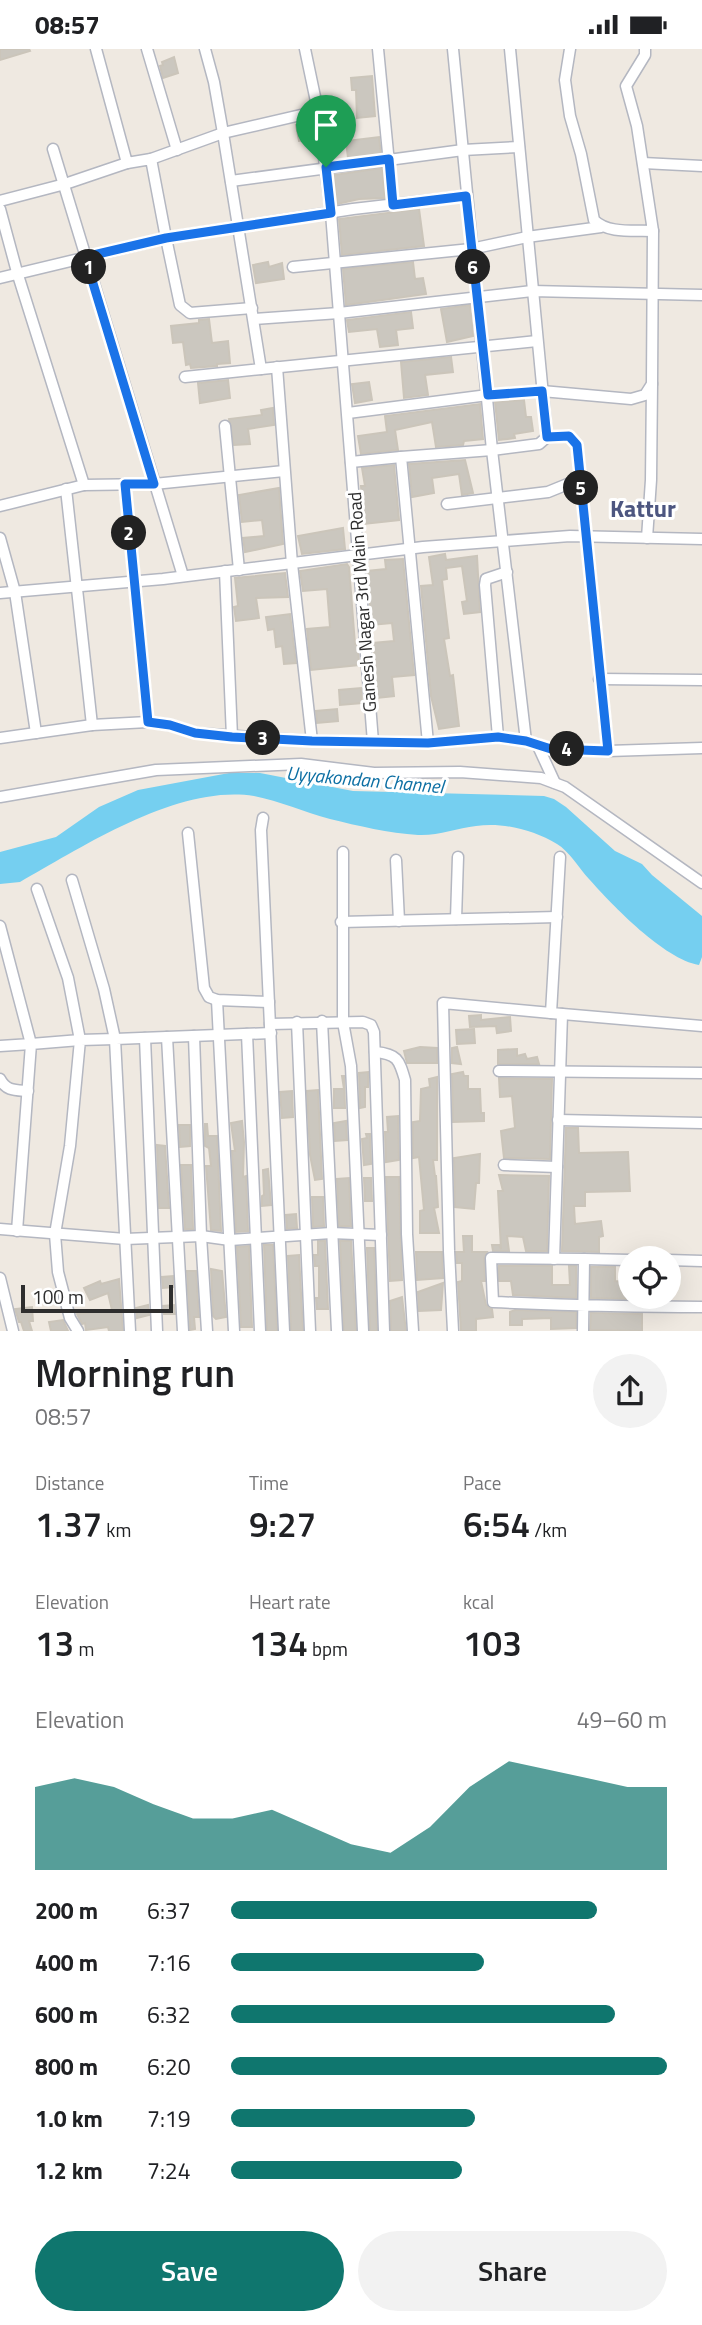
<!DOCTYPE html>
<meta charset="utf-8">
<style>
:root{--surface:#fff;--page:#f2f2f2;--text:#202124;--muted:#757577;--accent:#0f766e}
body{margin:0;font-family:"Titillium Web",sans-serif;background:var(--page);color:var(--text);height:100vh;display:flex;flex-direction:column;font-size:26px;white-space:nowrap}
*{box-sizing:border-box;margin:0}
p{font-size:23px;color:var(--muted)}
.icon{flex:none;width:38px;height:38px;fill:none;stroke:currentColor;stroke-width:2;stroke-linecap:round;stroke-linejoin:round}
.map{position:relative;height:1282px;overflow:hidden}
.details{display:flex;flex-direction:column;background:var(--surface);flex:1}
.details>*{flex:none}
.fabs{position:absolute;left:618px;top:1197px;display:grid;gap:14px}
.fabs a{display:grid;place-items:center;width:63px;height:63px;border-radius:50%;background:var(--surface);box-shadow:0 7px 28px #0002;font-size:35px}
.scale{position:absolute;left:21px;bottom:18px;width:152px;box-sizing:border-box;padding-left:7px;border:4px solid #2e2e2e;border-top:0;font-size:19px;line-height:24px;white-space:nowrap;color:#2e2e2e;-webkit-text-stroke:5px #fff;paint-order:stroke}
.pin{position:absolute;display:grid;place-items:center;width:60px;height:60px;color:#fff;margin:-72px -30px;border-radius:50% 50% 50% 0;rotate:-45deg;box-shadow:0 0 7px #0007}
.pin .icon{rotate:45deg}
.km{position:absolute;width:35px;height:35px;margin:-18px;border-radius:50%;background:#222;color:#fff;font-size:19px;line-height:35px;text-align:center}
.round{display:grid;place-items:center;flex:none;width:74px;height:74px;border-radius:37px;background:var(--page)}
.headline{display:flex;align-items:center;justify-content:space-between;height:119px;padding:0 35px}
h1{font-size:38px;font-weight:600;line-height:52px}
.metrics{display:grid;grid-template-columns:repeat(3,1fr);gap:10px;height:119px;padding:7px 35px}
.metrics div{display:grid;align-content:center}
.metrics b{font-size:35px;font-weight:600}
.metrics small{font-size:19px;font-weight:400}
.metrics p{font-size:19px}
.chart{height:196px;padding:14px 35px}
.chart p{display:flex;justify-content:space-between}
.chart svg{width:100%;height:126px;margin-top:7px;fill:var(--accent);opacity:.7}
.cta{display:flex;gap:14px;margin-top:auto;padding:14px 35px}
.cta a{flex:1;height:80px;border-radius:42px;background:var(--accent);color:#fff;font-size:28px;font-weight:600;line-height:80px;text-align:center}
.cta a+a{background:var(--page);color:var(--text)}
ul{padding:0 35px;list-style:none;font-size:23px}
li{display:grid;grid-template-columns:112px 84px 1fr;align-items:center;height:52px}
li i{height:18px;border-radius:9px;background:var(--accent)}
.status{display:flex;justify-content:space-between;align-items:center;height:49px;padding:0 35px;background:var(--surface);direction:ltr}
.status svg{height:19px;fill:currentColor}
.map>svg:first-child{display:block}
.water{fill:#75cff0}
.building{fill:#cbc7bf;stroke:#cbc5ba;stroke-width:2}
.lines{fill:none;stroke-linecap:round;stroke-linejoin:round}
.street-casing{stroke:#b4b7c1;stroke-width:13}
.street{stroke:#fff;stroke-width:10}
.route-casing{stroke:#fff;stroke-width:14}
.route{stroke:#1a73e8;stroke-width:9}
.labels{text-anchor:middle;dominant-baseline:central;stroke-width:6;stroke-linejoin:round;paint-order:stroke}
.street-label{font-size:18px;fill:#2e2e2e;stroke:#fff}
.water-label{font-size:19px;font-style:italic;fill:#0d6fa3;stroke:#fff}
.district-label{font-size:24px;font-weight:bold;fill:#4d5680;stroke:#fff}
</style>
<div class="status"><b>08:57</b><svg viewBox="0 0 49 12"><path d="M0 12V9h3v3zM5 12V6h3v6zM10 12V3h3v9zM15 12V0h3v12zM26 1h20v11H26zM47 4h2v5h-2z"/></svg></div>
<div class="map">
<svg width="702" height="1282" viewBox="0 0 702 1282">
<rect width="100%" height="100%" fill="#efe9e1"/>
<!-- water -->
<path class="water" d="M229 724H260L353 742 544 747 554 750 566 758 615 802 642 815 652 826 702 867V908L699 916C664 910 613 857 589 830 579 819 569 802 557 795 533 781 503 773 476 777 457 779 438 787 418 786 389 784 358 777 330 770 304 763 280 752 254 747 178 735 84 797 20 833L0 835V803L56 788 99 758 138 741Z"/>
<!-- building -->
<g class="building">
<polygon points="0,0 29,0 30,2 0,11"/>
<polygon points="174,8 178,24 163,29 160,17 163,16 162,13"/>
<polygon points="372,27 375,67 357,69 356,41 352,41 351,29"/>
<polygon points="312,75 314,90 299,92 296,76"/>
<polygon points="379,88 381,105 348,109 346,92"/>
<polygon points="382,119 385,149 359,150 337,155 334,126"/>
<polygon points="419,160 424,197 342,206 339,170"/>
<polygon points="268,213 269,218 282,214 284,230 256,234 253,216"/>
<polygon points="413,213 415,230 423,229 426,245 346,256 343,220"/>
<polygon points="470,256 473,287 447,293 441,260"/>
<polygon points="411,263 413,279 396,281 398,296 380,298 377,280 349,283 347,271"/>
<polygon points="209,270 212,294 228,292 230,314 217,315 217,317 191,319 190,315 186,316 183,293 173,294 171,277 199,274 199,271"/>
<polygon points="451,308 453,323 425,326 428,346 404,349 401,313"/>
<polygon points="228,331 230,349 200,354 198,334"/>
<polygon points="369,333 372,351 355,354 352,335"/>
<polygon points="524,351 526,368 531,368 533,382 514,385 515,389 499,391 495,353"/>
<polygon points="480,355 483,390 464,392 463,396 436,398 432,373 395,381 398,401 361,405 358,387 387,383 385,367"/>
<polygon points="273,359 274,376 248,380 250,395 234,396 229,370 262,366 261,361"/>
<polygon points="465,411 473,444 462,446 459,425 432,429 434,444 412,448 409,415"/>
<polygon points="394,416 399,471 364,475 361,437 365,437 362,419"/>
<polygon points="279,439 283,495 245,503 243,489 264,487 262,471 242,473 239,446"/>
<polygon points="343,479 345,500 302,505 298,487"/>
<polygon points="445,505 446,511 477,507 480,563 464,565 462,553 467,552 462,517 446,519 447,530 442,531 449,589 444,590 450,627 453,626 459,677 439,680 431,647 421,537 433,536 429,508"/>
<polygon points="403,510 414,626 392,628 394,647 377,649 373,594 394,592 392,574 371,576 367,522 386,520 385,511"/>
<polygon points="347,515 349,518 355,595 358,595 359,616 311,621 307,580 330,578 327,540 303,542 300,522"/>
<polygon points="285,524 288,548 256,549 259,569 236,572 234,558 238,557 235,529"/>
<polygon points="290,565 296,614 284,615 282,597 276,598 274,580 268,581 266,568"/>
<polygon points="361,639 362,654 340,656 339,641"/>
<polygon points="337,660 338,672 317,674 316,662"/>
<polygon points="481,966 481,971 510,968 511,982 497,984 496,977 470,978 469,967"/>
<polygon points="474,980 475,994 457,995 456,981"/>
<polygon points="420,998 437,999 437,1014 407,1014 404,1002"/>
<polygon points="457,998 461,1015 452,1014 452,999"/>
<polygon points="517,1000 517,1007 525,1005 527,1010 537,1008 539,1015 498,1015 498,1001"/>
<polygon points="368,1023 368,1038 365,1038 365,1058 360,1059 359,1024"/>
<polygon points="463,1023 464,1027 468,1027 468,1040 480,1040 481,1064 484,1064 484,1072 453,1073 452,1025"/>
<polygon points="342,1027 344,1027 345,1059 334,1059 334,1040 344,1040"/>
<polygon points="437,1028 437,1111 433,1111 435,1127 436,1127 438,1158 434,1159 439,1184 420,1184 420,1162 424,1161 419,1108 413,1109 413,1073 420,1072 421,1040 430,1038 429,1030"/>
<polygon points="499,1029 552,1030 550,1110 504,1109 501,1082 515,1079 512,1047 500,1048"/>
<polygon points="318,1041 322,1130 315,1131 310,1106 307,1042"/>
<polygon points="292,1042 293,1068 282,1069 280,1043"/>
<polygon points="398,1067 399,1111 386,1113 385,1083 388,1083 387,1068"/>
<polygon points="242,1072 244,1093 243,1128 246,1127 248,1182 236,1183 232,1102 235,1102 231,1074"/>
<polygon points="346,1072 347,1091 335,1092 334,1074"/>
<polygon points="205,1075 207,1075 208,1087 217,1087 221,1182 211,1181 206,1117 211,1117 209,1099 205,1097"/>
<polygon points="179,1076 190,1076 190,1097 180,1098"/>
<polygon points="566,1079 578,1079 579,1104 628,1103 630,1142 585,1143 585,1157 574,1157 575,1175 601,1172 603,1187 599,1188 599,1203 562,1202"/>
<polygon points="366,1085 370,1085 371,1115 364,1116 362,1090 367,1089"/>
<polygon points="157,1096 165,1097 169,1159 159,1159"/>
<polygon points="480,1105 479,1134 476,1134 474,1160 455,1158 454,1109"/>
<polygon points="181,1116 191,1116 193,1180 185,1180"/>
<polygon points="268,1120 271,1156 262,1157 262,1147 264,1146 263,1121"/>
<polygon points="499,1126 549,1127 547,1202 526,1202 523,1188 507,1187 509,1202 493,1202 492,1196 499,1196 501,1200 498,1142 503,1142"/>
<polygon points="386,1128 399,1128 402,1231 390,1232"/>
<polygon points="349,1129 351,1177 339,1177 337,1130"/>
<polygon points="364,1129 371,1129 372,1152 365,1152"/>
<polygon points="312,1148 323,1148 324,1177 313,1178"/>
<polygon points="296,1165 297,1179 287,1180 286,1166"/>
<polygon points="463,1187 472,1187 472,1203 487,1203 484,1209 485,1232 481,1232 486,1256 492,1260 493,1268 476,1270 476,1282 461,1282 458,1233 462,1232 462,1214 457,1214 456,1203 464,1203"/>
<polygon points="318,1192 325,1192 328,1260 317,1260 316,1249 319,1249 319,1217 315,1217 314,1206 318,1206"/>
<polygon points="340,1192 351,1192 356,1282 344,1282"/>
<polygon points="264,1196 273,1196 277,1282 267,1282"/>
<polygon points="249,1197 252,1278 241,1278 237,1198"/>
<polygon points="367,1199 374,1199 377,1282 370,1282"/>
<polygon points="416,1203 442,1203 443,1229 417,1231"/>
<polygon points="299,1206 303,1282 291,1282 288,1207"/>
<polygon points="499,1217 552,1217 552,1236 570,1236 569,1217 576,1217 576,1249 513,1246 511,1232 499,1232"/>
<polygon points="591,1218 615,1218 615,1232 629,1233 628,1250 591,1249"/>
<polygon points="211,1220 222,1222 226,1268 216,1270 213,1267"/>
<polygon points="187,1222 196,1222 199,1268 194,1268 195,1280 190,1281"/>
<polygon points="173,1227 173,1238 163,1239 162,1228"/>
<polygon points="119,1230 123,1282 109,1282 108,1278 86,1281 85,1274 82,1275 77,1265 112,1261 108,1244 90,1251 84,1239 100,1232 101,1235"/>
<polygon points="443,1234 441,1261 419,1262 418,1243"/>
<polygon points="402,1248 406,1282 391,1282 390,1252"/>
<polygon points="148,1256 149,1266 137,1269 136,1259"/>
<polygon points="174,1256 175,1265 164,1265 163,1257"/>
<polygon points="32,1258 33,1272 29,1272 32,1282 24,1282 21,1273 19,1273 15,1260"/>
<polygon points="515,1261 576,1263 576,1279 551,1280 551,1269 522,1270 522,1276 510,1276 510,1263"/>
<polygon points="591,1264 642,1265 642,1282 590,1281"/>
<polygon points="63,1271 68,1282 51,1282 49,1273"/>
</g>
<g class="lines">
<defs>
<g id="street">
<polyline points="147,0 177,101"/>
<polyline points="305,0 318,62 331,164 373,693"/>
<polyline points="378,0 393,156"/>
<polyline points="453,0 492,401 526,692"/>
<path d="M570 0 565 31 570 67 581 105 594 171C608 185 634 181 653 182L637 77 626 37 645 6V0"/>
<polyline points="53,100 183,527"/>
<polyline points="151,110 223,84 318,62"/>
<polyline points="643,114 702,117"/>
<polyline points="231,132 463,101 519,98"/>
<polyline points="0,152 65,135 127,114"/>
<polyline points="0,160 17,223 84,436"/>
<polyline points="293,218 471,200 527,188 601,178"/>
<polyline points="0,229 166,189 151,110 127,114 96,0"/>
<polyline points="252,259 190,264 180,256 166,189 353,160 466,147"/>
<polyline points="254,270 339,264 532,242 702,246"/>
<polyline points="277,318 292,515 312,692"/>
<polyline points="261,320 537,292"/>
<polyline points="185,328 261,320 223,84 214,33 205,0"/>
<polyline points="348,364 488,346 542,342 631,350 645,346 652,335 653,182"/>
<polyline points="225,377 239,521"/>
<polyline points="547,388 569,387 577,396 608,702"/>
<polyline points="351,413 401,408"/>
<polyline points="125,435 148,673"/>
<polyline points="66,440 92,676"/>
<polyline points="447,455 548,443 580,430"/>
<polyline points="0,457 84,436 154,435 284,422"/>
<polyline points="0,489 15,543 36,684"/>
<polyline points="647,489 651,431 652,335"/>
<polyline points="225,522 232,688"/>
<polyline points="0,544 163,530 423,498 570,487 702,490"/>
<polyline points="599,630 702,631"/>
<polyline points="498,688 485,536 486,530 507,523"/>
<polyline points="0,689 92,676 148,673 170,676 195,684 312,692 428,694 498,688 526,692 551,700 608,702 702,699"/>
<polyline points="428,694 401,408 492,401 539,395 547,388 510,0"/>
<polyline points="537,695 555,734"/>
<polyline points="0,748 156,721 301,715 374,724 460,723 541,729 565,738 702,834"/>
<polyline points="263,769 261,781 284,1282"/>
<polyline points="188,784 204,939 209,948 217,951 269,953"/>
<polyline points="343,803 343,973 351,1017 363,1282"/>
<polyline points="560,808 551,964 702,977"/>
<polyline points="396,811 399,872"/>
<polyline points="72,831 104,940 115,990 80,991 70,1097 55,1185 58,1223 70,1269 78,1282"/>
<polyline points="456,870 458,808"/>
<polyline points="341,873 557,868"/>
<polyline points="0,877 31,995 0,997"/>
<polyline points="217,951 234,1282"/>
<polyline points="322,972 337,1282"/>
<polyline points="297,973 310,1282"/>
<polyline points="270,975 363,973 371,976 374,983 384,1282"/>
<polyline points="247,985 260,1282"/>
<polyline points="194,987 201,1187 207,1282"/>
<polyline points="167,988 183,1282"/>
<polyline points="145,989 157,1282"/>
<path d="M375 1003C397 1005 399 1010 405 1031L407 1185 413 1282"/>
<polyline points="499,1022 702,1024"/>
<path d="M0 1030C6 1042 15 1041 28 1042"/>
<polyline points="558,1071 702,1074"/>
<polyline points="504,1116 557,1118"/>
<polyline points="0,1180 125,1190 201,1187 230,1191 331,1184 381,1186"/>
<polyline points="17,1182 31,995 80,991 68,929 37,840"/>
<polyline points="554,1210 562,965"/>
<polyline points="584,1210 630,1211"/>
<polyline points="668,1211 702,1212"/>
<polyline points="0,1229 13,1282"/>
<polyline points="130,1282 115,990 271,984"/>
<polyline points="453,1282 449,1202 443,954 551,964"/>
<path d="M583 1282 584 1210 491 1209 493 1253C563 1256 632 1258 702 1258"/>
</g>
</defs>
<!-- street casing -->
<use href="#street" class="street-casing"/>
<!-- street -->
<use href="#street" class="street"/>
</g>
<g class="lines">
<defs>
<polygon id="route" points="389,110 393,156 466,147 488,346 542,342 547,388 569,387 577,396 608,702 551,700 526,692 498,688 428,694 312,692 232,688 195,684 170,676 148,673 125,435 154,435 85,208 166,189 331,164 326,118"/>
</defs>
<!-- route casing -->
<use href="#route" class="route-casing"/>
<!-- route -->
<use href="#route" class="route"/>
</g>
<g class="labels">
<!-- street labels -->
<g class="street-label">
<text transform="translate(362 553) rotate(-94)">Ganesh Nagar 3rd Main Road</text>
</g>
<!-- water labels -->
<g class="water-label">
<text transform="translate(365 730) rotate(5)">Uyyakondan Channel</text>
</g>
<!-- district labels -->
<g class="district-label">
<text x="643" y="459">Kattur</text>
</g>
</g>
</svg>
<div class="fabs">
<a><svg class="icon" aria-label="locate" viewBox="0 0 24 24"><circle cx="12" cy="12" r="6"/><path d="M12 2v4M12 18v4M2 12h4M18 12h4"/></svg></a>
</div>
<div class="scale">100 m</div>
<div class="pin" style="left:326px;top:118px;background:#1e9e55"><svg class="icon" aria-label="arrive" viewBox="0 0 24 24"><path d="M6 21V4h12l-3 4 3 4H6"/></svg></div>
<b class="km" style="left:89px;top:218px">1</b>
<b class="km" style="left:129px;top:484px">2</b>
<b class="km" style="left:263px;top:689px">3</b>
<b class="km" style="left:567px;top:700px">4</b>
<b class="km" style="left:581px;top:439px">5</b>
<b class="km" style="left:473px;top:218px">6</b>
</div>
<section class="details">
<div class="headline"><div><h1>Morning run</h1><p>08:57</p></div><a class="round"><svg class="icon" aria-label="share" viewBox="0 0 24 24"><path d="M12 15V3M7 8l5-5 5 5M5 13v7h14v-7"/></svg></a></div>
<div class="metrics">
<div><p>Distance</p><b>1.37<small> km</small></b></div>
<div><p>Time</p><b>9:27</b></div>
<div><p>Pace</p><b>6:54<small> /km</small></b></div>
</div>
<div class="metrics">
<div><p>Elevation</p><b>13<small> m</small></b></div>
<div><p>Heart rate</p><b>134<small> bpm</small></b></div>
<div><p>kcal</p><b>103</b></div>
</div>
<div class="chart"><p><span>Elevation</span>49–60 m</p>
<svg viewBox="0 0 160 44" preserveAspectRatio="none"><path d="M0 44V15L10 12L20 15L30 21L40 26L50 26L60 23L70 29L80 35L90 38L100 29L110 15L120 6L130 9L140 12L150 15L160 15V44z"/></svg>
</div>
<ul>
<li><b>200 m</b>6:37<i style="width:84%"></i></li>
<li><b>400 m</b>7:16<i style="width:58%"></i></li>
<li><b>600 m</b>6:32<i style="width:88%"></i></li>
<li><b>800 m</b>6:20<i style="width:100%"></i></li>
<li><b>1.0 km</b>7:19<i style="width:56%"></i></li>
<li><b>1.2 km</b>7:24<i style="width:53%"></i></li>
</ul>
<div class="cta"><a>Save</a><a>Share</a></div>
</section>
